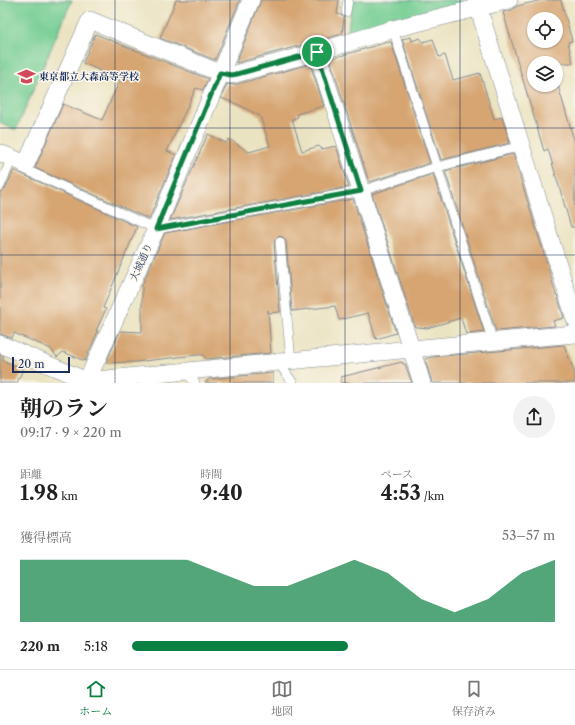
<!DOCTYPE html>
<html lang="ja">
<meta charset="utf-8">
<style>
:root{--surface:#fff;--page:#f2f2f2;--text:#222;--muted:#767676;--line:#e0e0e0;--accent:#0b8043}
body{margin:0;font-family:"Libre Caslon Text","Noto Serif JP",serif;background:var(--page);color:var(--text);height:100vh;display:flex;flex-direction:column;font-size:15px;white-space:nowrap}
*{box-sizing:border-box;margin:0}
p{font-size:13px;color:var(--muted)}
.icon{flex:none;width:22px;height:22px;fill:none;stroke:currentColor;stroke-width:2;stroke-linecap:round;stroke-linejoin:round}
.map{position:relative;height:383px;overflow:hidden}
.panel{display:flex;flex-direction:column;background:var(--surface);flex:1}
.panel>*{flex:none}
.tools{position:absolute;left:527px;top:12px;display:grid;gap:8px}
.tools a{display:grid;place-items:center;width:36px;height:36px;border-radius:50%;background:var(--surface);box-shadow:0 1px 3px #0004;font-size:20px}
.scale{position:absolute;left:12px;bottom:10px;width:58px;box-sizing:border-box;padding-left:4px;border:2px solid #1b2f5e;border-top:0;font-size:11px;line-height:14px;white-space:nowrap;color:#1b2f5e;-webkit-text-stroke:3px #fbf7ec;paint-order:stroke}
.pin{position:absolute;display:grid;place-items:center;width:34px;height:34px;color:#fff;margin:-17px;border:2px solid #fff;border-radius:50%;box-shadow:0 1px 4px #0007}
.round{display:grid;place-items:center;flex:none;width:42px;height:42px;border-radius:21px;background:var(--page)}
.headline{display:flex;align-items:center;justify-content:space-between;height:68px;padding:0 20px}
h1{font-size:22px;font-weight:700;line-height:30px}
.figures{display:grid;grid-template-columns:repeat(3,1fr);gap:6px;height:68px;padding:4px 20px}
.figures div{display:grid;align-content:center}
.figures b{font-size:20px;font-weight:700}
.figures small{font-size:11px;font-weight:400}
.figures p{font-size:11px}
.chart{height:112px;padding:8px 20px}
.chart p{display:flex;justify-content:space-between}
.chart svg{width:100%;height:72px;margin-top:4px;fill:var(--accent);opacity:.7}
ul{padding:0 20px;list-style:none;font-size:13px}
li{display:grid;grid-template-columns:64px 48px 1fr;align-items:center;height:30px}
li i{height:10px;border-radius:5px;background:var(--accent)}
.menu{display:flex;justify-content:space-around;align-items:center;height:56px;border-top:1px solid var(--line);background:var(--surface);font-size:11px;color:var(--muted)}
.menu a{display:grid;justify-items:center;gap:2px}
.menu .current{color:var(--accent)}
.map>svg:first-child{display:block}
.green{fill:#75cd93;stroke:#487e78}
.building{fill:#d6a572;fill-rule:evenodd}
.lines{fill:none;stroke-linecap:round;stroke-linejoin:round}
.service-casing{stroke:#828990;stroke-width:10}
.minor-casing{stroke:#828990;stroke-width:18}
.service{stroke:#fff;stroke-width:9}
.minor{stroke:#fff;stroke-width:17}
.route-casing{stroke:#fff;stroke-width:8}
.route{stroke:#0b8043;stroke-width:5}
.grid{fill:none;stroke:#1b2f5e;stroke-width:1;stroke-opacity:0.55}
.labels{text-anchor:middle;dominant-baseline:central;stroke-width:3;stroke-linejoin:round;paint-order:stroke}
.poi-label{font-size:10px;font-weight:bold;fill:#1b2f5e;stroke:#fbf7ec;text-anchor:start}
.street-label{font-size:10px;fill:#1b2f5e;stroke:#fbf7ec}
</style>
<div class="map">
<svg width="575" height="383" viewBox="0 0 575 383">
<rect width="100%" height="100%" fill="#fbf7ec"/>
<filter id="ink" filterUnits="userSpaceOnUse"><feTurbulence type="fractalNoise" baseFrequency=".025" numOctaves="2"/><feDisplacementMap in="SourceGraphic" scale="8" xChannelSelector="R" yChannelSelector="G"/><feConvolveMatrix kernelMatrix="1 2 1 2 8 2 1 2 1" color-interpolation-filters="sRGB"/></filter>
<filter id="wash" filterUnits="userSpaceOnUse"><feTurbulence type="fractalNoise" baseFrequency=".012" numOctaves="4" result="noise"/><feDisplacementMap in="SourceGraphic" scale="16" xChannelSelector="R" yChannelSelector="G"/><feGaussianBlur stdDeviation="0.9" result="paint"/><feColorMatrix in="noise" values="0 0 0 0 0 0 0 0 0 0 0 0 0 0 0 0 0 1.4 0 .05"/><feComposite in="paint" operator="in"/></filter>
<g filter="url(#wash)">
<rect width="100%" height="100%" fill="#eae3c1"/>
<!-- green -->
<g class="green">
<polygon points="0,0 72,0 16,130 0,123"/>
<polygon points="352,0 464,0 466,4 347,36"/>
</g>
<g id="blocks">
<!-- building -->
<g class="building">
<polygon points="176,0 240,0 215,60 160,38"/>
<polygon points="261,0 339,0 337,14 341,15 344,18 342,34 236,63"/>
<path d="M542 0H561L572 41 568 42 573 63H534V85H556V79L575 143V227H571L548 149 544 151 503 12 512 10 517 6ZM534 19H556V41H534Z"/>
<polygon points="95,34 208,79 203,90 196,88 167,151 176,155 149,219 35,168 63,104 102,120 120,80 83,63"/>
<polygon points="411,37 412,41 420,38 423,42 433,39 439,57 445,55 453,80 480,73 494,119 502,117 510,143 441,160 402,39"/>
<polygon points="388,42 391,42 430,163 369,182 330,59"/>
<polygon points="310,64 324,106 297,114 298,117 292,119 302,151 319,146 322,149 336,146 349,187 170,220 208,134 226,143 229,139 249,152 270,146 260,116 239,105 221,98 227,84 234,85"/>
<polygon points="513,154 548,267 556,295 557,295 564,318 553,321 555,326 496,331 445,171"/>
<polygon points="14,170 22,174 137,227 103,308 106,309 96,331 98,331 85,361 63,352 57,357 51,349 14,333 12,338 0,334 0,192 5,189"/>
<polygon points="433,174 484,332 466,334 461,318 427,328 418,327 415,327 372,194"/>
<polygon points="353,199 396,333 376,339 368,313 339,320 335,306 292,311 286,241 283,237 279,236 275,239 274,243 280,312 269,313 268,310 271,353 206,359 203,355 197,355 135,362 106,363 120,331 142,332 142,285 165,233"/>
<polygon points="564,345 575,373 575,383 432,383 425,359 433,357"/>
<polygon points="0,355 4,356 2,360 23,369 17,383 0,383"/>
<polygon points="402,362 403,364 405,364 412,383 341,383 341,377"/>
<polygon points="273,373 273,383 205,383 209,379"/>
</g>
</g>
</g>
<g filter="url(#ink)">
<use href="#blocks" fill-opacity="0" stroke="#828990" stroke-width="1"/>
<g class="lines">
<defs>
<g id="service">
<polyline points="346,12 348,0"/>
<polyline points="393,29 493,342"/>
<polyline points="26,164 24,169 156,229 361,191 437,167 522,146"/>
<polyline points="0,186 12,158"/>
<polyline points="280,242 291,361"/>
<polyline points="278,362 293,383"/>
<polyline points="186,371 195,383"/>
</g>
<g id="minor">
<polyline points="476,0 575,319"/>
<polyline points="317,52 422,383"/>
<polyline points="0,153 26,164 90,20 220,73 231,75 317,52 393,29 509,0"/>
<polyline points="0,344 87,381 411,349 575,334"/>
<polyline points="86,383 156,229 251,0"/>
</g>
</defs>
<!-- service casing -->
<use href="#service" class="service-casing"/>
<!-- minor casing -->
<use href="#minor" class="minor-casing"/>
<!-- service -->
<use href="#service" class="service"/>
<!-- minor -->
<use href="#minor" class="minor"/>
</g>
</g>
<g class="lines" filter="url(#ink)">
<defs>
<polygon id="route" points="317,52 361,191 156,229 220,73 231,75 237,74"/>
</defs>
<!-- route casing -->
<use href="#route" class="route-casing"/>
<!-- route -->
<use href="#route" class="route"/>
</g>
<!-- grid -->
<path class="grid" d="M115 0V383M230 0V383M345 0V383M460 0V383M0 128H575M0 255H575"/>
<!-- icons -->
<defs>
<symbol id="school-bare" viewBox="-9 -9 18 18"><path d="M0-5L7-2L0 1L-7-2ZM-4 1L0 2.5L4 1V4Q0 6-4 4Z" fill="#d1495b" stroke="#fbf7ec" stroke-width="2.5" paint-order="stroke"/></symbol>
</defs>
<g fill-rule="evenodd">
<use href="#school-bare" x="14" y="64" width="25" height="25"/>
</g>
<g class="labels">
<!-- poi labels -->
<g class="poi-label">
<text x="39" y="76">東京都立大森高等学校</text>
</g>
<!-- street labels -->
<g class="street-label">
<text transform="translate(141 262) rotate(-66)">大城通り</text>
</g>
</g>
</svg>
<div class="tools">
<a><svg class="icon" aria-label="locate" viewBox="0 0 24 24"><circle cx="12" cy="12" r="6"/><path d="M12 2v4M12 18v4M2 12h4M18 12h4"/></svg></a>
<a><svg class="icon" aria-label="layers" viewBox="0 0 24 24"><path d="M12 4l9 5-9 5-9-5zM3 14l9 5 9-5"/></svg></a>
</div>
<div class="scale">20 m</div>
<div class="pin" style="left:317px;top:52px;background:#1e9e55"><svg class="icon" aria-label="arrive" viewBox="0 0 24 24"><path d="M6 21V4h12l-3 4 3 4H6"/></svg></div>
</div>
<section class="panel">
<div class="headline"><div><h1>朝のラン</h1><p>09:17 · 9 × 220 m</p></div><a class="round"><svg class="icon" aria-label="share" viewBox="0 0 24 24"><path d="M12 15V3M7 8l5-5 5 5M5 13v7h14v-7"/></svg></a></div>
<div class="figures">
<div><p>距離</p><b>1.98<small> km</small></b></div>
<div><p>時間</p><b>9:40</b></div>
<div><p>ペース</p><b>4:53<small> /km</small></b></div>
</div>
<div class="chart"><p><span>獲得標高</span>53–57 m</p>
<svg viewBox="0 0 160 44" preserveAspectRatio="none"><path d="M0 44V6L10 6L20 6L30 6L40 6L50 6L60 14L70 22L80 22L90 14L100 6L110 14L120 30L130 38L140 30L150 14L160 6V44z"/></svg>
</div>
<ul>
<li><b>220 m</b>5:18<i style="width:51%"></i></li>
</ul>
</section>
<nav class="menu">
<a class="current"><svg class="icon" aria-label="home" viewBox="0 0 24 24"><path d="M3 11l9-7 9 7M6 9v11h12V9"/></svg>ホーム</a>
<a><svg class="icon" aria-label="map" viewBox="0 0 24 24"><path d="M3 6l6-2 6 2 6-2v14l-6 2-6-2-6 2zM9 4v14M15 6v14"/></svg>地図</a>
<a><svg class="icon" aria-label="saved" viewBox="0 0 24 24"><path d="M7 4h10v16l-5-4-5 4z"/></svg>保存済み</a>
</nav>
